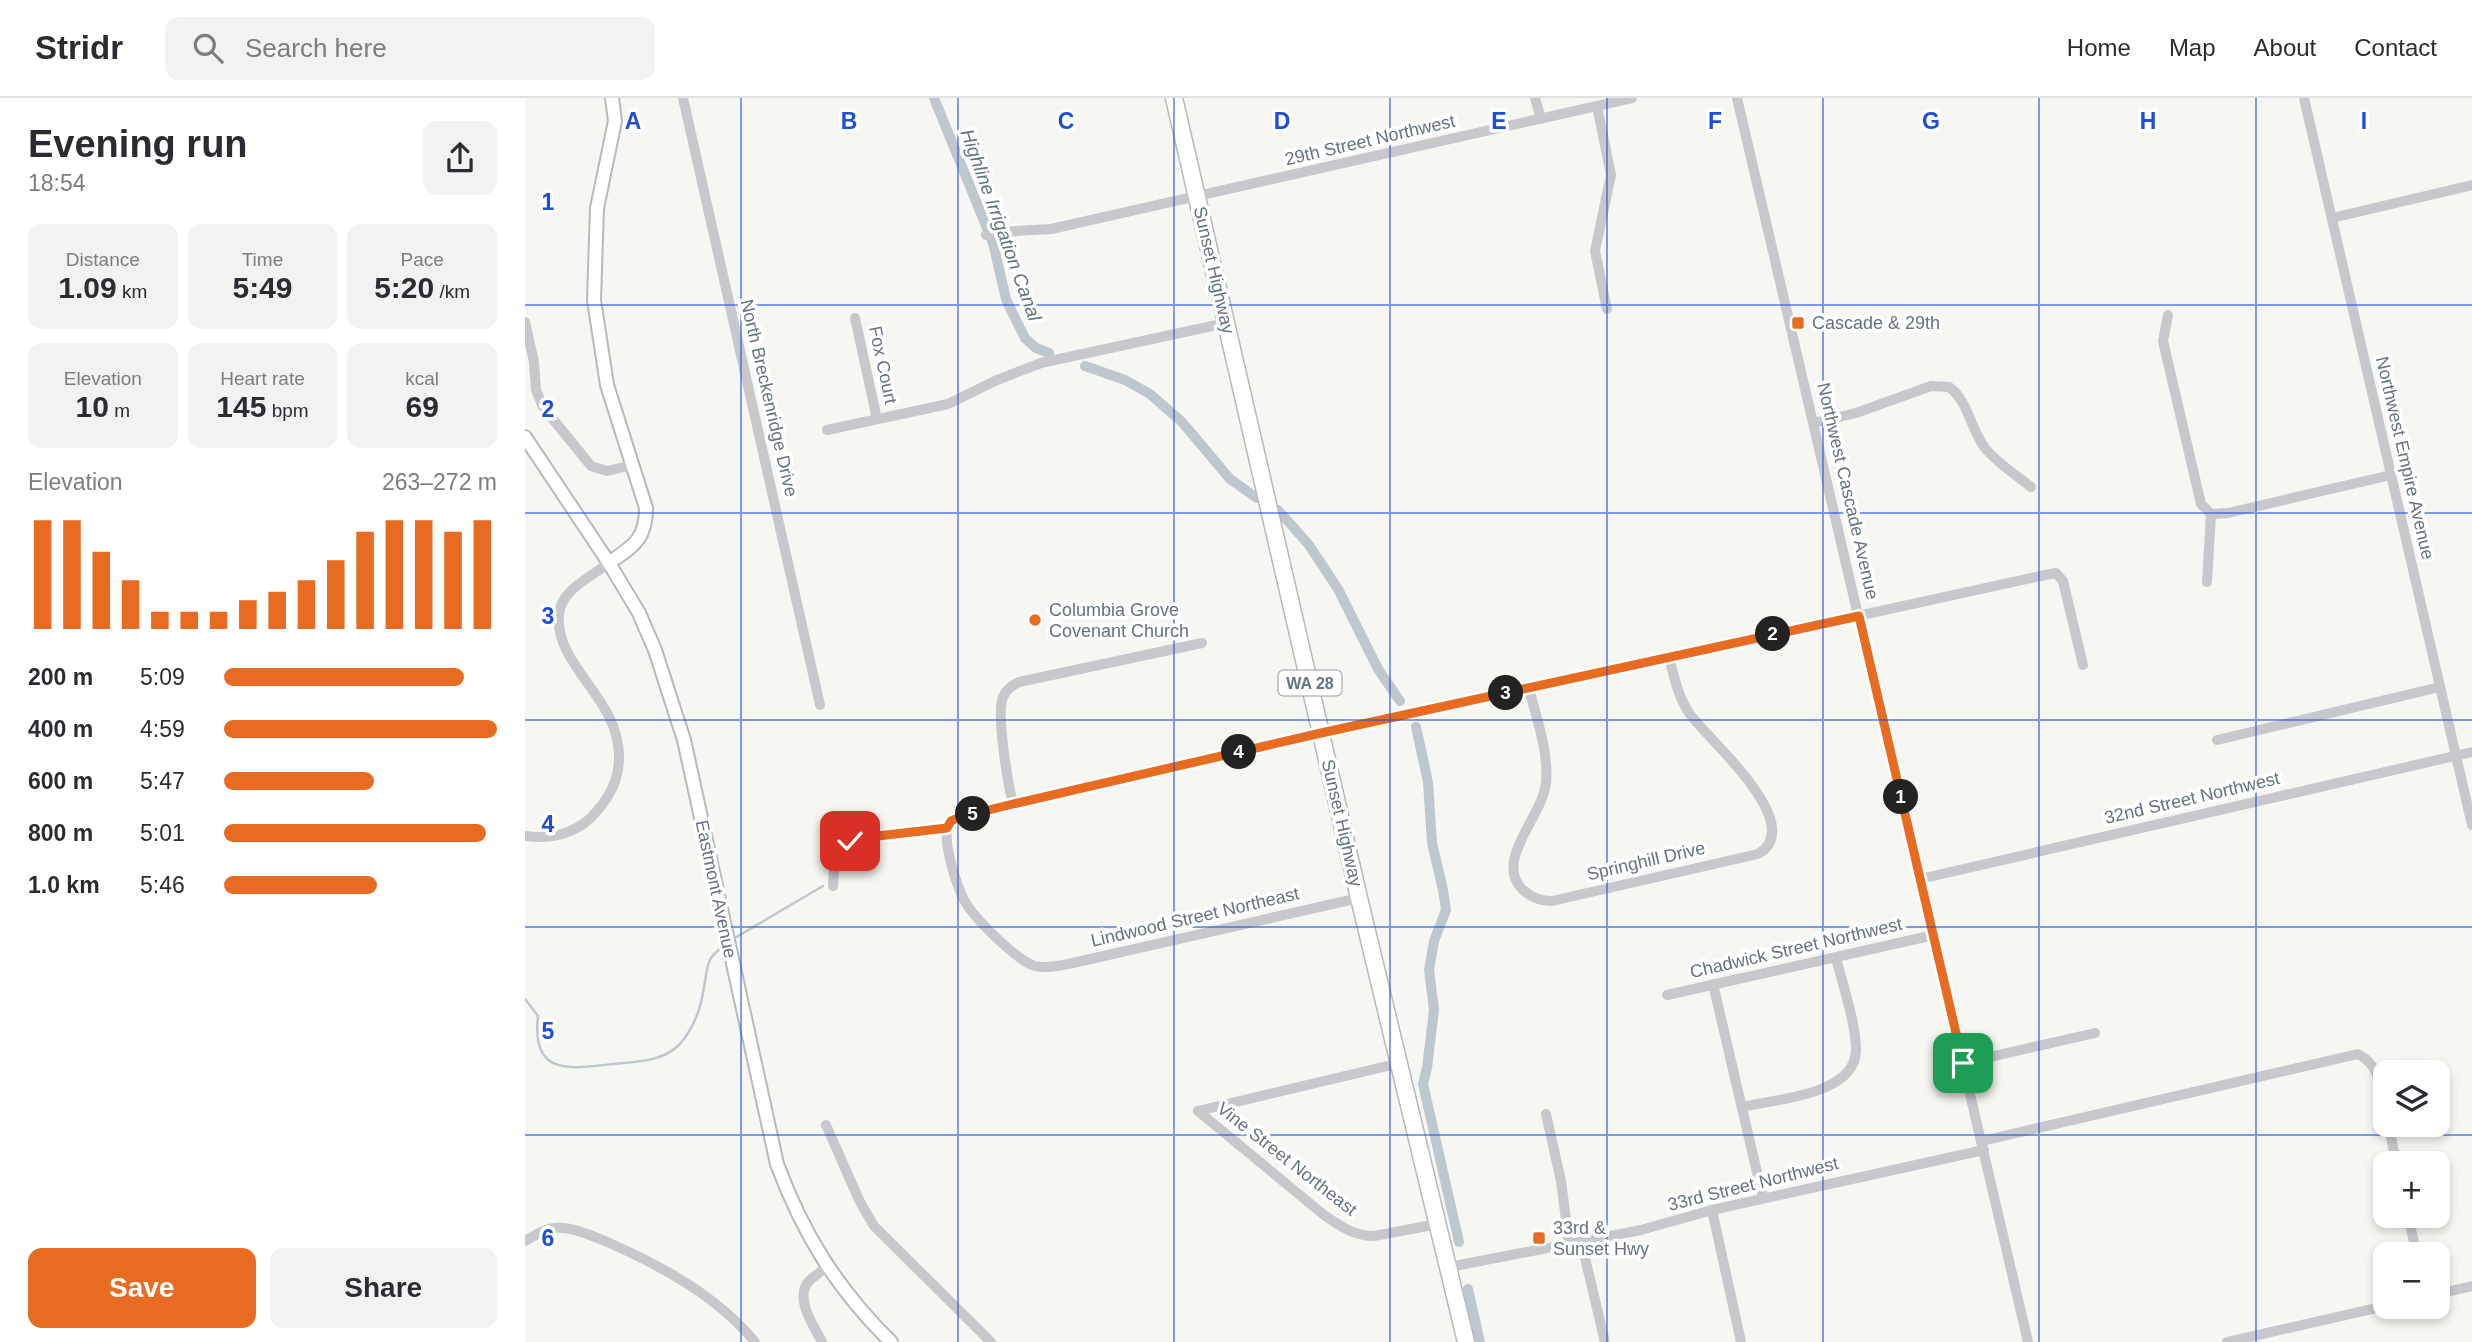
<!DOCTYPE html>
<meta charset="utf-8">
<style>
:root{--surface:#fff;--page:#f2f2f3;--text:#2b2b33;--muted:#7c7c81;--line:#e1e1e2;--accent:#e76c22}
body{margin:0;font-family:Helvetica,sans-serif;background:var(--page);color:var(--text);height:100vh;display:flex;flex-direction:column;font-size:26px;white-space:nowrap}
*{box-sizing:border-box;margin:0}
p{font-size:23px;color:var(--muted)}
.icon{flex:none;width:38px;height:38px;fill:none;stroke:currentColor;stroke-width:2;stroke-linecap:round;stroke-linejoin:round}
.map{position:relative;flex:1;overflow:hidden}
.details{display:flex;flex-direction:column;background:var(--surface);width:525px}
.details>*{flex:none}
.buttons{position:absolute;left:1848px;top:962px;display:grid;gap:14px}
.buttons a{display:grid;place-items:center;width:77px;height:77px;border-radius:14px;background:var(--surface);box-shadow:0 4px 10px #0003;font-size:35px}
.pin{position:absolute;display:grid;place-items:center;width:60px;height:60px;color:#fff;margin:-30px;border-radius:14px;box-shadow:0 4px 10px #0006}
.km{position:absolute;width:35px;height:35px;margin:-18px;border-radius:50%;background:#222;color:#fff;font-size:19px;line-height:35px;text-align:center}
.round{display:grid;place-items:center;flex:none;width:74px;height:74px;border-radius:14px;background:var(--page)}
.headline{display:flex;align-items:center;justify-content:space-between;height:119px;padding:0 28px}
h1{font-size:38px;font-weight:700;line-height:52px}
.figures{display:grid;grid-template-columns:repeat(3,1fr);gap:10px;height:119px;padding:7px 28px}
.figures div{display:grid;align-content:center;border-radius:14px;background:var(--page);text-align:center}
.figures b{font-size:30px;font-weight:700}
.figures small{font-size:19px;font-weight:400}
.figures p{font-size:19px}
.chart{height:196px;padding:14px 28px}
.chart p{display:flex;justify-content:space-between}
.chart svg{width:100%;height:126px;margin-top:7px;stroke:var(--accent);stroke-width:6}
.primary-button{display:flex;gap:14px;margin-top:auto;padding:14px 28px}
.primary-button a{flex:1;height:80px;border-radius:14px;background:var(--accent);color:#fff;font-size:28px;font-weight:700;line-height:80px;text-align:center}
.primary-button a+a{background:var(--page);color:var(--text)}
ul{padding:0 28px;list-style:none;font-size:23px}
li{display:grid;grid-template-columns:112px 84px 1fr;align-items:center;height:52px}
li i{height:18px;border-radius:9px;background:var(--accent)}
header{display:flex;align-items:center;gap:42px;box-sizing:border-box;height:98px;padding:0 35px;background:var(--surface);border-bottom:2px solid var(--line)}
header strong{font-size:33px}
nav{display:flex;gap:38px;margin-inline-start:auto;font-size:24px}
.search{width:490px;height:63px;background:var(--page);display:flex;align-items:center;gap:18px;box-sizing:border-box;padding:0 24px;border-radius:14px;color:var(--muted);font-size:26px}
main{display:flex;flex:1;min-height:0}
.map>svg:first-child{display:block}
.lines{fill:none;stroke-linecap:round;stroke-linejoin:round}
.stream{stroke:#bfc7ce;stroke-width:2.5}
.canal{stroke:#bfc7ce;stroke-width:10}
.major-casing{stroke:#b6b9be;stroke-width:16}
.highway-casing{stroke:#b6b8bc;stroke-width:19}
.minor{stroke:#c6c8cc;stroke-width:10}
.major{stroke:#fff;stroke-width:12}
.highway{stroke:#fff;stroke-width:16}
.route-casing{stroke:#fff;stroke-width:14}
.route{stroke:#e76c22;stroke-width:9}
.grid{fill:none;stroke:#1d4ed8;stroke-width:2;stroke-opacity:0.55}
.poi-dot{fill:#e76c22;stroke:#fff;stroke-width:2.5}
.labels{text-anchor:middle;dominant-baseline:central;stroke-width:7;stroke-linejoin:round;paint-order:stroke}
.shield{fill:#fff;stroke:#929ca9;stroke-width:2}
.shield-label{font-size:16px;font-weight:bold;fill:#647284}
.street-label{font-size:18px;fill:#647284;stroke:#fff}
.poi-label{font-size:18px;fill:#647284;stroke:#fff;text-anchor:start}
.water-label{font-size:19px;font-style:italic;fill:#607381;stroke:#fff}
.grid-label{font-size:23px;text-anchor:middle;font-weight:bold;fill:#1d4ed8;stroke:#fff;stroke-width:7;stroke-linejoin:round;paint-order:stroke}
</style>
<header>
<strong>Stridr</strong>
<div class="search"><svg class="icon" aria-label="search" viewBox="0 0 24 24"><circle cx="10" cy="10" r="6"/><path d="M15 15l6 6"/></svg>Search here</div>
<nav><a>Home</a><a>Map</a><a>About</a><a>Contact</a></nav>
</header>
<main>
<section class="details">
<div class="headline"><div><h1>Evening run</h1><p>18:54</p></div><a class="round"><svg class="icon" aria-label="share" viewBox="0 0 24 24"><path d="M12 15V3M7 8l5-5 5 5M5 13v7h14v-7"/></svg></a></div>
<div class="figures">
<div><p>Distance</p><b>1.09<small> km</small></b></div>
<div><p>Time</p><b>5:49</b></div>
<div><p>Pace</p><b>5:20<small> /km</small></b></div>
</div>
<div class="figures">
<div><p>Elevation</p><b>10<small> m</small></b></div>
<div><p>Heart rate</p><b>145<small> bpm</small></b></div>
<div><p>kcal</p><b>69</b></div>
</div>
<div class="chart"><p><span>Elevation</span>263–272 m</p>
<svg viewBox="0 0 160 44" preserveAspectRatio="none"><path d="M5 44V6M15 44V6M25 44V17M35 44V27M45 44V38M55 44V38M65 44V38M75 44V34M85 44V31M95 44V27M105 44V20M115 44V10M125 44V6M135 44V6M145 44V10M155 44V6"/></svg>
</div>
<ul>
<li><b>200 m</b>5:09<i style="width:88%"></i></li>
<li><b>400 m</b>4:59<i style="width:100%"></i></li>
<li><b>600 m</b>5:47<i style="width:55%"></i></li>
<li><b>800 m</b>5:01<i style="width:96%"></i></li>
<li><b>1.0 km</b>5:46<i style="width:56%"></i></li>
</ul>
<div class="primary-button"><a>Save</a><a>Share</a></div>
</section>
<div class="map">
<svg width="1947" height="1244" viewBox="0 0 1947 1244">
<rect width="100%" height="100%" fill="#f6f6f2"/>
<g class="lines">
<!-- stream -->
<g class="stream">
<polyline points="208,841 298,788"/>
<path d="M0 901 13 918C6 978 44 971 88 966 109 964 137 964 154 947 169 930 176 911 179 889 181 881 181 869 185 862 187 857 195 851 199 847"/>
</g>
<!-- canal -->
<g class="canal">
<polyline points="409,0 468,145 481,201 487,214 500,240 511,250 524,255"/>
<polyline points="560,268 600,282 625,296 657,324 705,381 732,400"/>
<polyline points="753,412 784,447 813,491 853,571 875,603"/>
<polyline points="891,629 903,684 907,745 918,792 921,812 909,843 904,872 909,912 902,970 898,986 934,1144"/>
<polyline points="943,1191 955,1244"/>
</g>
<defs>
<g id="major">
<path d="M0 339 84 465 114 515 130 552 159 642 252 1066C278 1136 312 1191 366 1244"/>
<path d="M84 465C108 448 121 442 121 410L82 287 69 202 72 110 90 23 87 0"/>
</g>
<polyline id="highway" points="649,0 834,800 941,1244"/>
</defs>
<!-- major casing -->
<use href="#major" class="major-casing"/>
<!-- highway casing -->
<use href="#highway" class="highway-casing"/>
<!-- minor -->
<g class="minor">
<polyline points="158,0 295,607"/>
<polyline points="1010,0 1016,21"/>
<polyline points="1212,0 1503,1244"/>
<polyline points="1779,0 1947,727"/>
<polyline points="1072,8 1086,77 1070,153 1082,211"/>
<polyline points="1807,120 1947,87"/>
<polyline points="461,137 475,134 526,131 1107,0"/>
<polyline points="1643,217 1638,243 1676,406 1686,416 1703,415 1866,377"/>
<polyline points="330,220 352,321"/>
<polyline points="0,224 9,264 11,292 18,309 66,368 82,373 108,367"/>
<path d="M1289 325 1331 315 1406 288 1424 289C1443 302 1446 332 1460 350 1472 365 1491 377 1506 389"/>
<polyline points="302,332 423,306 472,282 516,265 701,225"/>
<polyline points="1682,484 1686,416"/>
<path d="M1004 590C1011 620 1024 653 1021 685 1017 720 968 763 998 792 1007 800 1016 803 1027 803L1233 756C1284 726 1182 641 1164 615 1153 598 1149 579 1144 559"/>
<polyline points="1692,642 1915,589"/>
<path d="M488 706C483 686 471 616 478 599 481 591 487 588 494 584L677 545"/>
<path d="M0 738C27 742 54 735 72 713 85 698 94 681 94 660 95 599 29 569 34 516 36 492 67 478 84 465"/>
<polyline points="1395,781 1947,654"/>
<polyline points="308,788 310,756 325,743 344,739 422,730"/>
<path d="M834 800 548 865C537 867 522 871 510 868 492 863 448 819 439 802 432 788 417 743 423 729 425 723 430 721 435 719L796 635 1520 477 1531 475 1538 483 1558 567"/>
<polyline points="1188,886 1238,1100"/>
<polyline points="1142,897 1409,837"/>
<polyline points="1439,965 1570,935"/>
<path d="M1217 1009C1251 1001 1333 997 1331 950 1330 922 1318 888 1311 860"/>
<path d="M673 1013 799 1117C815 1128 829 1138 849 1138L913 1126"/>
<polyline points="673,1013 875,965"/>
<polyline points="1021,1016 1036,1083 1044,1145"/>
<polyline points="301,1027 335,1104 349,1128 466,1244"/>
<polyline points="1863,1027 1872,1066"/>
<path d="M1457 1043 1833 956C1855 966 1856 992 1860 1013"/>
<polyline points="1187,1112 1216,1244"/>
<polyline points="1883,1118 1892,1157"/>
<path d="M0 1143C9 1138 18 1131 29 1130 46 1128 65 1137 80 1143 135 1167 191 1197 230 1244"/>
<polyline points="1056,1143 1080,1244"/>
<polyline points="924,1169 1116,1132 1187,1112 1459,1052"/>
<polyline points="1913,1196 1947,1188"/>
<path d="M297 1244C289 1228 272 1205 281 1187 285 1180 296 1174 302 1169"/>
<polyline points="1702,1244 1860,1208"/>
</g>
<!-- major -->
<use href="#major" class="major"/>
<!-- highway -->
<use href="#highway" class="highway"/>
</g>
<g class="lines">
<defs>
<polyline id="route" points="325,743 344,739 422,730 426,723 435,719 488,706 796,635 1334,518 1438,965"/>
</defs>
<!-- route casing -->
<use href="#route" class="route-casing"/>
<!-- route -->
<use href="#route" class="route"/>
</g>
<!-- grid -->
<path class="grid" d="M216 0V1244M433 0V1244M649 0V1244M865 0V1244M1082 0V1244M1298 0V1244M1514 0V1244M1731 0V1244M0 207H1947M0 415H1947M0 622H1947M0 829H1947M0 1037H1947"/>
<!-- markers -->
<g class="poi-dot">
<rect x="1266" y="218" width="14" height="14" rx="3.5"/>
<circle cx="510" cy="522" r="7"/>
<rect x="1007" y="1133" width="14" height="14" rx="3.5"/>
</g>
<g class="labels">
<!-- shield labels -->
<rect class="shield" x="753.5" y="572.5" width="63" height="25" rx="5"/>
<g class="shield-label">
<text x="785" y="585">WA 28</text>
</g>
<!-- street labels -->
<g class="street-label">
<text transform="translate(845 42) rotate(-13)">29th Street Northwest</text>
<text transform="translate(689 172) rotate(77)">Sunset Highway</text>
<text transform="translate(358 267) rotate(78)">Fox Court</text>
<text transform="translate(244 300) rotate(77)">North Breckenridge Drive</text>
<text transform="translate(1880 360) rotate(77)">Northwest Empire Avenue</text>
<text transform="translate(1323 393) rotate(77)">Northwest Cascade Avenue</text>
<text transform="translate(1667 700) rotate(-13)">32nd Street Northwest</text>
<text transform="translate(817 725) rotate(77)">Sunset Highway</text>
<text transform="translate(1121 763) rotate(-13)">Springhill Drive</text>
<text transform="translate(191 791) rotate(78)">Eastmont Avenue</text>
<text transform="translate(670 819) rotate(-13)">Lindwood Street Northeast</text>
<text transform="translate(1271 850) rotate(-13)">Chadwick Street Northwest</text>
<text transform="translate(762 1061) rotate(38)">Vine Street Northeast</text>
<text transform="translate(1228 1086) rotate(-14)">33rd Street Northwest</text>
</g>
<!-- poi labels -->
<g class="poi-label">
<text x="1287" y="225">Cascade &amp; 29th</text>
<text x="524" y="512">Columbia Grove<tspan x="524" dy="21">Covenant Church</tspan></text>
<text x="1028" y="1130">33rd &amp;<tspan x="1028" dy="21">Sunset Hwy</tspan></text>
</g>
<!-- water labels -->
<g class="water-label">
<text transform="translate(476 127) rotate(70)">Highline Irrigation Canal</text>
</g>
</g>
<g class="grid-label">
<text x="108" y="31">A</text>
<text x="324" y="31">B</text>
<text x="541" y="31">C</text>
<text x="757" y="31">D</text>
<text x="974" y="31">E</text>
<text x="1190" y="31">F</text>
<text x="1406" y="31">G</text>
<text x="1623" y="31">H</text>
<text x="1839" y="31">I</text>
<text x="23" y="112">1</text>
<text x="23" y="319">2</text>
<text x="23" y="526">3</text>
<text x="23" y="734">4</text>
<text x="23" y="941">5</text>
<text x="23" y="1148">6</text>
</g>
</svg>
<div class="buttons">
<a><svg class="icon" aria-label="layers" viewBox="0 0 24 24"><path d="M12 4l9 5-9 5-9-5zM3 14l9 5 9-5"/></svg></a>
<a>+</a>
<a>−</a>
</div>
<div class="pin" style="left:1438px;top:965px;background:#1e9e55"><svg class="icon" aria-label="arrive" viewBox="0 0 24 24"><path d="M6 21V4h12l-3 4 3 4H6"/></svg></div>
<div class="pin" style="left:325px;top:743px;background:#d93025"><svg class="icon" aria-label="check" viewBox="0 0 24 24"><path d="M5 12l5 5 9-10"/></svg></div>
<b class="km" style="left:1376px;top:699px">1</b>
<b class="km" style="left:1248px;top:536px">2</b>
<b class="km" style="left:981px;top:595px">3</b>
<b class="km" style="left:714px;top:654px">4</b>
<b class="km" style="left:448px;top:716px">5</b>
</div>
</main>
